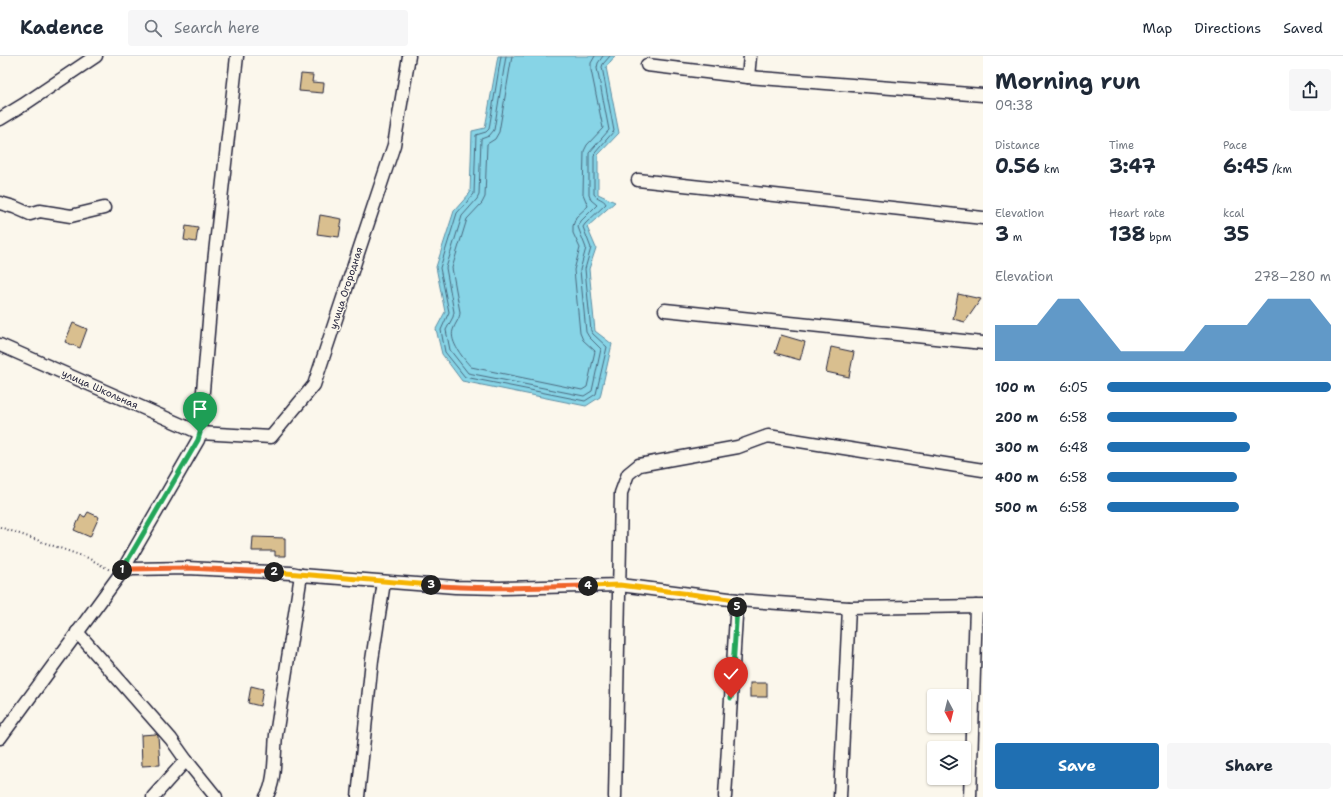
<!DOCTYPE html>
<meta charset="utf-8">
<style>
:root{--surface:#fff;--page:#f6f6f7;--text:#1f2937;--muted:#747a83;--line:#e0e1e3;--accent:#1f6fb2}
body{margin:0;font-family:"Shantell Sans",sans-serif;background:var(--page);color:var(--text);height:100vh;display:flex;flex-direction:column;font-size:15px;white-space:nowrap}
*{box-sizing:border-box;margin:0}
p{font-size:13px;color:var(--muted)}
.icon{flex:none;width:22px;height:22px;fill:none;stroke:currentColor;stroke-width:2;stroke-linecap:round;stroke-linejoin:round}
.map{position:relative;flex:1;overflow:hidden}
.sheet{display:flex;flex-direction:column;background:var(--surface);width:360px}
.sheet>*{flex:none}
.needle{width:26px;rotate:173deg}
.tools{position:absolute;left:927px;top:633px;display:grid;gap:8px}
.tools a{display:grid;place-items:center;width:44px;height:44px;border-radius:4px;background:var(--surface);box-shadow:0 1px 3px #0004;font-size:20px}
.pin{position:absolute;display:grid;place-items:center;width:34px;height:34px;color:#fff;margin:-41px -17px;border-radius:50% 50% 50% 0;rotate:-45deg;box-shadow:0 0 4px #0007}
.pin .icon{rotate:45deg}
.km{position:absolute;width:20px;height:20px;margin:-10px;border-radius:50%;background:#222;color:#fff;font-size:11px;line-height:20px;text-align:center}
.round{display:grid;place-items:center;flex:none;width:42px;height:42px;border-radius:4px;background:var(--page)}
.head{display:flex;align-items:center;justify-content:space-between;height:68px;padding:0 12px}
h1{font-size:22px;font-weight:700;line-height:30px}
.stats{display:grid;grid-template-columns:repeat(3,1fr);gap:6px;height:68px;padding:4px 12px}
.stats div{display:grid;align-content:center}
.stats b{font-size:20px;font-weight:700}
.stats small{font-size:11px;font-weight:400}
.stats p{font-size:11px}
.chart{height:112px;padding:8px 12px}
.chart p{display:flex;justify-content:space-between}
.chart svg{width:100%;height:72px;margin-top:4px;fill:var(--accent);opacity:.7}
.action{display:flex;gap:8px;margin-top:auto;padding:8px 12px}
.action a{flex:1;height:46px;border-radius:4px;background:var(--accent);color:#fff;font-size:16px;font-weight:700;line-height:46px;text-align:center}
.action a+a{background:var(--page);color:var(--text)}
ul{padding:0 12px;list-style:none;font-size:13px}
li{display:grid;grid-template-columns:64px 48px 1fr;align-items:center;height:30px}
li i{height:10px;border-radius:5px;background:var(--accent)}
header{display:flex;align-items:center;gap:24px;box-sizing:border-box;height:56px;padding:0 20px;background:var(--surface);border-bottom:1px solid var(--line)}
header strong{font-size:19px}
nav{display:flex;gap:22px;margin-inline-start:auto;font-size:14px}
.search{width:280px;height:36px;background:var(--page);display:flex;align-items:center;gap:10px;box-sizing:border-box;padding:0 14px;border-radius:4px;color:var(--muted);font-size:15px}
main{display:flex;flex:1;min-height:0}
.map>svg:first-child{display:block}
.water{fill:#87d4e6;stroke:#5f8da2}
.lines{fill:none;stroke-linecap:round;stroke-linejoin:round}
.shore{stroke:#4a697f;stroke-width:1}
.building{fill:#d9bf8f;stroke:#22223b}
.minor-casing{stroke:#22223b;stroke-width:15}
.path{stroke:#22223b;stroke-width:2;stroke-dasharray:1 3;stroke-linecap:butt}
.minor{stroke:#fbf7ec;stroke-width:12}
.split-1-casing{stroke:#fff;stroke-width:8}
.split-2-casing{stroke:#fff;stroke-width:8}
.split-3-casing{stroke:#fff;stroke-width:8}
.split-4-casing{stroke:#fff;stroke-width:8}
.split-5-casing{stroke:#fff;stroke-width:8}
.split-6-casing{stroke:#fff;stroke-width:8}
.split-1{stroke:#22a559;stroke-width:5}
.split-2{stroke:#f0652b;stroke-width:5}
.split-3{stroke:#f5b400;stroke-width:5}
.split-4{stroke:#f0652b;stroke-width:5}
.split-5{stroke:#f5b400;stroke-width:5}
.split-6{stroke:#22a559;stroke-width:5}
.labels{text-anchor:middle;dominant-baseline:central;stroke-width:3;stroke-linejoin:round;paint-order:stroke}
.street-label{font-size:10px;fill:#22223b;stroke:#fbf7ec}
</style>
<header>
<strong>Kadence</strong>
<div class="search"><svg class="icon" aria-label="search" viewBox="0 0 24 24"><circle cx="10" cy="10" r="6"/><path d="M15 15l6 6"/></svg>Search here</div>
<nav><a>Map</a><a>Directions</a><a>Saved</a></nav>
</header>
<main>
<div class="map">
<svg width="983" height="741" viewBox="0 0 983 741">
<rect width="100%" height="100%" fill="#fbf7ec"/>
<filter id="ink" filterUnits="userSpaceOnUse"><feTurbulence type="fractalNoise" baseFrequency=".025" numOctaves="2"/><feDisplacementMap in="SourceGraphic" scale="8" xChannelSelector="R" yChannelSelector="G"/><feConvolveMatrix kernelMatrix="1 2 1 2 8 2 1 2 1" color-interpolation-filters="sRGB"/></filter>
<g filter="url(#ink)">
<!-- water -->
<polygon class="water" points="498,0 615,0 606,11 619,77 598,99 598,138 615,146 587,171 596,192 589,213 595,275 612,288 600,341 586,350 462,325 442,298 436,273 445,256 436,211 454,155 470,137 472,75 485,72"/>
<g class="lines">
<!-- shore -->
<g class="shore">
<path d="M501 0 489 73 486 76 476 79 474 138 457 157 440 212 449 256 441 274 445 296 465 321 585 345 596 338 607 291 593 278 591 275 585 213 591 192 583 171 585 168 606 148C604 143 597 143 594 138V100L595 97 614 75 602 11 603 8 610 0"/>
<polyline points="506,0 494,74 489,80 481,83 479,139 477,143 462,160 446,212 454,256 453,261 446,274 450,294 468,317 584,340 592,335 601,293 589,281 586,276 580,214 586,192 578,171 581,165 597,149 591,144 589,139 589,97 609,74 597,12 598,7 603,0"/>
<path d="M512 0 499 76 495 83 487 88 485 141 482 147 467 163 452 212 460 256C460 263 455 267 453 274 449 286 464 303 471 311L582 334 587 331 595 295 583 284 580 277 574 214 580 192 573 177V170L576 161 588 150 583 138 584 95 587 89 603 72 591 14V7L595 0"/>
</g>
</g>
<!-- building -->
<g class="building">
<polygon points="301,18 313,19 312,26 324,27 323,37 299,35"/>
<polygon points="320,159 342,163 339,181 317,178"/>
<polygon points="186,170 198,172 196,186 184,184"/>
<polygon points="958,238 981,243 965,266 953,263"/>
<polygon points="73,267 87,273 80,292 65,286"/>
<polygon points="781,279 805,286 800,304 775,297"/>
<polygon points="831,291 854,296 849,321 826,316"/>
<polygon points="88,456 99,461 90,481 74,474 81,459 85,461"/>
<polygon points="253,481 285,482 285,500 275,500 275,495 252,495"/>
<rect x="750" y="627" width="17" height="14"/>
<polygon points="251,630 263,633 260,650 248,647"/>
<polygon points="156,678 158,680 160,709 142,710 141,679"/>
</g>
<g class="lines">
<defs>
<g id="minor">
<polyline points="647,9 748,21 983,39"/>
<polyline points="748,21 750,0"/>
<polyline points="0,63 23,49 96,0"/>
<polyline points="638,124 983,162"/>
<polyline points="0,147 14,151 30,158 40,155 71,160 104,152"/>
<polyline points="665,254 983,287"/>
<polyline points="0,289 200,377 271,381 314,329 394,89 409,0"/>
<polyline points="121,517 132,513 187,512 291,517 301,519 455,531 500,532 620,529 737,544 849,552 983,550"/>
<polyline points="77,576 171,683 186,704 216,741"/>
<polyline points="0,682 121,517 198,384 200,377 200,370 214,206 237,0"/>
<polyline points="153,741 186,704"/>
<path d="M266 741C276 727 274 697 276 679 284 625 293 572 301 519"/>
<polyline points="358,741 372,604 384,526"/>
<polyline points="615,741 621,437 628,418 639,409 738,391 768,380 983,414"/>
<polyline points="725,741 737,544"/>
<polyline points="840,741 849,552"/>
<polyline points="970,741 976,550"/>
</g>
</defs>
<!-- minor casing -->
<use href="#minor" class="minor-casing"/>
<!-- path -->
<polyline class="path" points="0,471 88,502 110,514"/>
<!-- minor -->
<use href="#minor" class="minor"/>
</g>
</g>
<g class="lines" filter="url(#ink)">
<defs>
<polyline id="split-1" points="122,514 198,384 200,377"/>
<polyline id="split-2" points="122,514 121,517 132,513 187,512 274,516"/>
<polyline id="split-3" points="274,516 431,529"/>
<path id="split-4" d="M431 529C483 534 535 531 588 530"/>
<polyline id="split-5" points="588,530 620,529 737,544 737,551"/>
<polyline id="split-6" points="731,642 737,551"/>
</defs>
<!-- split-1 casing -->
<use href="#split-1" class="split-1-casing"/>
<!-- split-2 casing -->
<use href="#split-2" class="split-2-casing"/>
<!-- split-3 casing -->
<use href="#split-3" class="split-3-casing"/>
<!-- split-4 casing -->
<use href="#split-4" class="split-4-casing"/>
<!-- split-5 casing -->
<use href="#split-5" class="split-5-casing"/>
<!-- split-6 casing -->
<use href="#split-6" class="split-6-casing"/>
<!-- split-1 -->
<use href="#split-1" class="split-1"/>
<!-- split-2 -->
<use href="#split-2" class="split-2"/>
<!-- split-3 -->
<use href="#split-3" class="split-3"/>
<!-- split-4 -->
<use href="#split-4" class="split-4"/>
<!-- split-5 -->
<use href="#split-5" class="split-5"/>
<!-- split-6 -->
<use href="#split-6" class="split-6"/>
</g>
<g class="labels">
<!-- street labels -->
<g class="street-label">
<text transform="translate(346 232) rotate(-72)">улица Огородная</text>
<text transform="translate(100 333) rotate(24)">улица Школьная</text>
</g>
</g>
</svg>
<div class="tools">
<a><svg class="needle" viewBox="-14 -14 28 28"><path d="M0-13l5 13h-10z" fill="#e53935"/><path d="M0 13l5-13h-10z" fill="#747a83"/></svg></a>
<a><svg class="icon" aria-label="layers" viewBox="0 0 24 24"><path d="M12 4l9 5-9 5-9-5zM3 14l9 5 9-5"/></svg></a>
</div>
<div class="pin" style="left:200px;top:377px;background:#1e9e55"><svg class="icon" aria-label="arrive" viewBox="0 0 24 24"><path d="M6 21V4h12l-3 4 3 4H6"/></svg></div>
<div class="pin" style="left:731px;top:642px;background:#d93025"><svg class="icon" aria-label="check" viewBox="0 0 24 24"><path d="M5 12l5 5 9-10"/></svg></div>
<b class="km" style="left:122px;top:514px">1</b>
<b class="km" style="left:274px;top:516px">2</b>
<b class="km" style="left:431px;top:529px">3</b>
<b class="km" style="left:588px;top:530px">4</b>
<b class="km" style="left:737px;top:551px">5</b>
</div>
<section class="sheet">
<div class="head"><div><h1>Morning run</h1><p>09:38</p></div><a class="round"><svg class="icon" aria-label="share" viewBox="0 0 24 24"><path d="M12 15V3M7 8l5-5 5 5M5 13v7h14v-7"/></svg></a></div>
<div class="stats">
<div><p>Distance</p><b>0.56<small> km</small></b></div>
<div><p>Time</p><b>3:47</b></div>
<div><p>Pace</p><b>6:45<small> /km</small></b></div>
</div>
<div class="stats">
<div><p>Elevation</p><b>3<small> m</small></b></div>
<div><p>Heart rate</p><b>138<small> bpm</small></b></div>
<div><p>kcal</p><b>35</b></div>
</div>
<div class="chart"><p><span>Elevation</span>278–280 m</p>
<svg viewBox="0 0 160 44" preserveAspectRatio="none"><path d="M0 44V22L10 22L20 22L30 6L40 6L50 22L60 38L70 38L80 38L90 38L100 22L110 22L120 22L130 6L140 6L150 6L160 22V44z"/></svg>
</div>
<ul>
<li><b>100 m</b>6:05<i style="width:100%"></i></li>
<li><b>200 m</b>6:58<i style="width:58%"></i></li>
<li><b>300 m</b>6:48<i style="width:64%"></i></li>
<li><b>400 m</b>6:58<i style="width:58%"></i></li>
<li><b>500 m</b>6:58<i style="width:59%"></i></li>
</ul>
<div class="action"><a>Save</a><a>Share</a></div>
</section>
</main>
